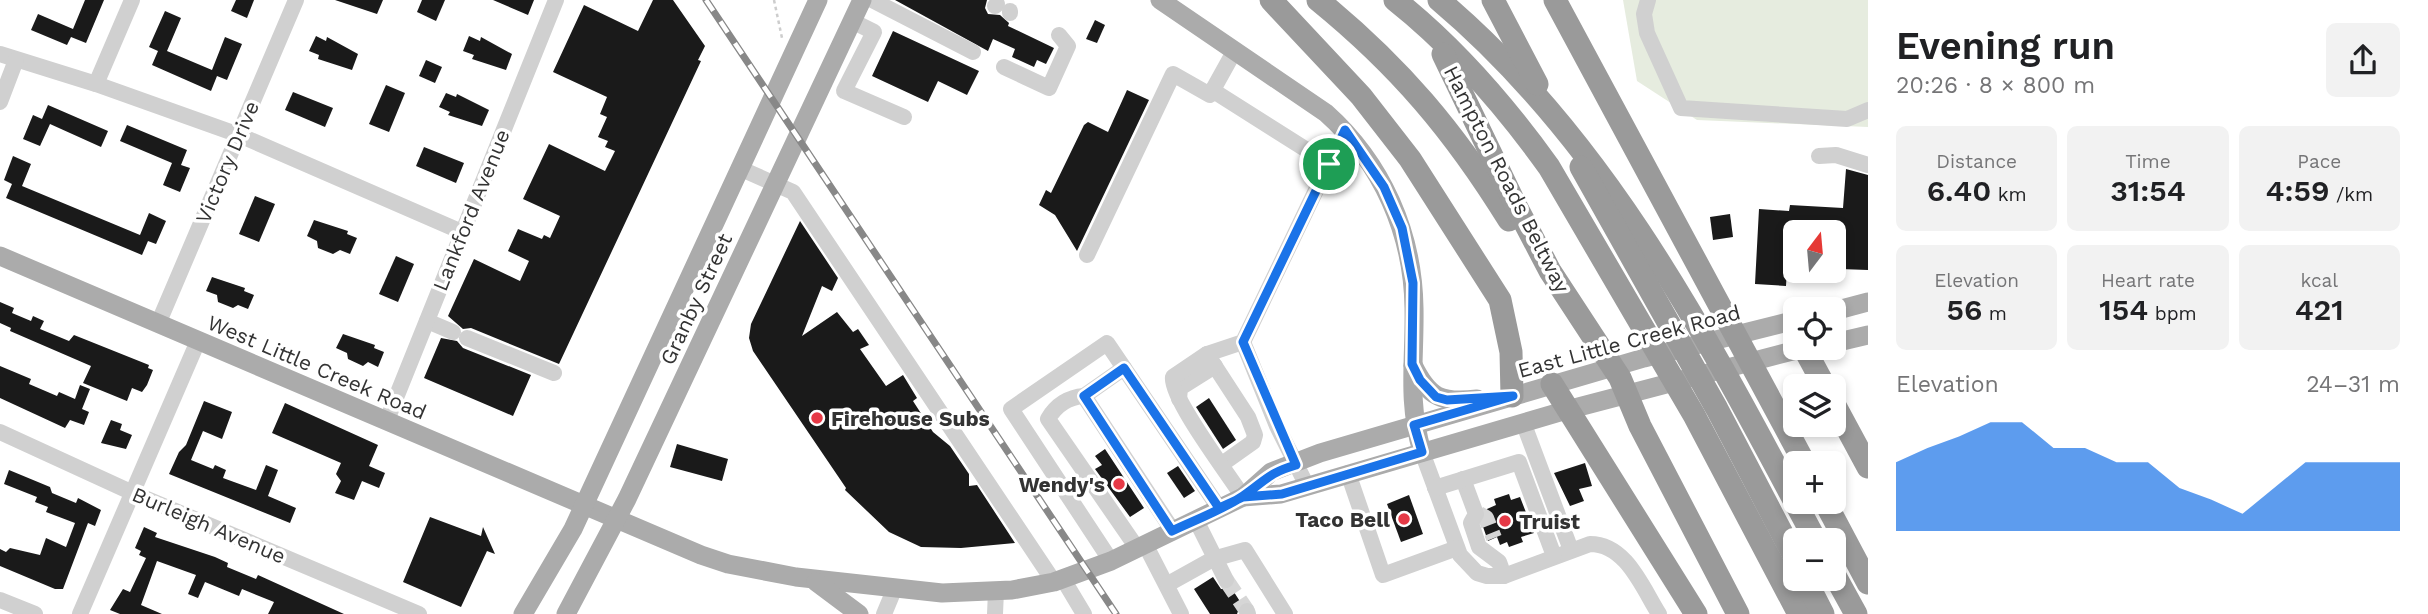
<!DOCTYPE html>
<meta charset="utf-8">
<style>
:root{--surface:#fff;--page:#f2f2f2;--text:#202124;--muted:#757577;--accent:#1a73e8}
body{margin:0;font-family:"Work Sans",sans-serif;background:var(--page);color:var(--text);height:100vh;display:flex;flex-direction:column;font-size:26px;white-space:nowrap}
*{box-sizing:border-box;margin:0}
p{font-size:23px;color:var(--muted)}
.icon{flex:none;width:38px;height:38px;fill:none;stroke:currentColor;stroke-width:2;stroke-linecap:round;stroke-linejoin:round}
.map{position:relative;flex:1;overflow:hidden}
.details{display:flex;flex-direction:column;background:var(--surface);width:560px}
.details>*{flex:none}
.needle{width:46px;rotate:16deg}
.controls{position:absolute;left:1783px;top:220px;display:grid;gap:14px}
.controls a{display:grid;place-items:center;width:63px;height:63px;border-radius:10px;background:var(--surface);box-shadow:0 4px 10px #0003;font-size:35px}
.pin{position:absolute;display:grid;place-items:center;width:60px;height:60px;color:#fff;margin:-30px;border:4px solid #fff;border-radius:50%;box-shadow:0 2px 7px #0007}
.round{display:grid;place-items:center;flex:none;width:74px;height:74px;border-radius:10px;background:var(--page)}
.overview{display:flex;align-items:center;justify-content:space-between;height:119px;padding:0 28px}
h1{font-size:38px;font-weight:600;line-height:52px}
.metrics{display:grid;grid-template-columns:repeat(3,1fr);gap:10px;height:119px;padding:7px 28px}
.metrics div{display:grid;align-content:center;border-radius:10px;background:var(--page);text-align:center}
.metrics b{font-size:30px;font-weight:600}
.metrics small{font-size:19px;font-weight:400}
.metrics p{font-size:19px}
.chart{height:196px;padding:14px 28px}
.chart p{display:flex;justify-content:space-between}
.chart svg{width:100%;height:126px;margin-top:7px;fill:var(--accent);opacity:.7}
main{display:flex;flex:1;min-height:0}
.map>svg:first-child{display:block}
.green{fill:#e6ecdf}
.building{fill:#1a1a1a}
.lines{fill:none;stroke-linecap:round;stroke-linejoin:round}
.minor-tunnel{stroke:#d6d6d6;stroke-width:16;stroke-dasharray:16 8;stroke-linecap:butt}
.path{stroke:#cdcdcd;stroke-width:2.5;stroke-dasharray:3.5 3.5;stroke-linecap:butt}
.minor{stroke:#d0d0d0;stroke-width:16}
.major{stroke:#ababab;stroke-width:19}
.highway{stroke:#9a9a9a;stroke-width:23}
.rail-casing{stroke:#888;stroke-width:7}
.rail{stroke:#fff;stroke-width:4.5;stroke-dasharray:13;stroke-linecap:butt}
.route-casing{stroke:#fff;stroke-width:14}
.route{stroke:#1a73e8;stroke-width:9}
.poi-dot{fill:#e63946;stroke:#fff;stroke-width:2.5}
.labels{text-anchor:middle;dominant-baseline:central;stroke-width:7;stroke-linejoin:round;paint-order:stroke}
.street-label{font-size:21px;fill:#333;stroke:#fff}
.poi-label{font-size:21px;font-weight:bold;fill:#333;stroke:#fff;text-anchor:start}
</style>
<main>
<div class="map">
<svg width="1868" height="614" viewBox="0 0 1868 614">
<rect width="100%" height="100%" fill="#fff"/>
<!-- green -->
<polygon class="green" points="1623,0 1868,0 1868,127 1697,120 1637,81"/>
<!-- building -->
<g class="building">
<polygon points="85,0 104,0 86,43 71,37 67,45 31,30 38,14 73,29"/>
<polygon points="236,0 254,0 247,18 231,11"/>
<polygon points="335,0 383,0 377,14"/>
<polygon points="422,0 445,0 436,21 417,12"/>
<polygon points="493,0 534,0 528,15"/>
<polygon points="653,0 673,0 705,46 698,60 701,61 559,364 471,328 463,329 448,316 474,259 520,281 529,261 508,251 518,229 542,239 544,235 550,238 560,216 523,199 549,144 605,171 615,151 605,147 608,141 598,137 607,117 600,114 607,97 553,72 584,5 638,31"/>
<polygon points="895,0 987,0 985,8 988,14 1000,15 1009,23 1008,26 1054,48 1046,64 1037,60 1034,67 1012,57 1015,49 993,39 988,51"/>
<polygon points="165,11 181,18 167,51 212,70 225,37 242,44 227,80 217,76 211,91 152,65 158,51 149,47"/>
<polygon points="1095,20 1105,25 1097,43 1086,39"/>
<polygon points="893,31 979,71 967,95 938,81 928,102 872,76"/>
<polygon points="316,36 326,41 327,37 358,54 352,70 318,59 319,55 309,51"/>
<polygon points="469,36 480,41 481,37 512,54 506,70 472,59 474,55 463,51"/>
<polygon points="426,60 442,67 435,83 419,76"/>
<polygon points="386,85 405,93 389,132 369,124"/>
<polygon points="1127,90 1149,100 1077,251 1055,215 1039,205 1046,190 1051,193 1084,125 1088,122 1108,132"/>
<polygon points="293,92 333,108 325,127 285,110"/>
<polygon points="446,93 456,97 457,94 489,110 482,126 448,115 450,112 439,107"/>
<polygon points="48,105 108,131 101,147 50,124 40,146 23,139 33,115 42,119"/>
<polygon points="127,125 187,150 181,165 190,168 180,192 163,185 172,163 120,141"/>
<polygon points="424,147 464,163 456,183 416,166"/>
<polygon points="13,156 31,164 22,186 140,235 149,213 166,221 156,244 148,241 142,255 6,198 12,184 4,180"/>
<polygon points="1846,169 1868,175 1868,270 1840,269 1842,239 1834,239 1834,233 1796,233 1796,236 1789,236 1786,286 1755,284 1759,209 1789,211 1790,205 1843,208"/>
<polygon points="255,196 275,204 259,242 239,234"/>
<polygon points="1730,214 1733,237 1713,240 1710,217"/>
<polygon points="314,220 348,231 347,234 357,238 350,254 340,250 333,254 318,248 317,241 307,236"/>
<polygon points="800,221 838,278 832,291 822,286 802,336 837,312 853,332 858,329 869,345 860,349 886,386 903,375 917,398 913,401 933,432 950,446 969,474 969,486 977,485 1015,543 961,548 921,547 889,532 845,490 846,488 753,351 749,338 751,324"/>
<polygon points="396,256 414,264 398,302 379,294"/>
<polygon points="212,277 245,288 244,291 254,295 248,309 238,305 233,308 218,302 217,295 206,291"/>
<polygon points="0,302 14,308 12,313 31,321 33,316 44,321 40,329 69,341 74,335 149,365 148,368 153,370 147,385 142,392 132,388 127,401 83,383 91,366 10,331 11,328 0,323"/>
<polygon points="343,334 375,345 374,348 384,352 378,367 368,362 363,366 348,359 347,353 336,348"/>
<polygon points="441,338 457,341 463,348 531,375 513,416 424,378"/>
<polygon points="0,366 31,379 29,384 57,396 59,392 75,399 80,385 90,389 82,409 89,412 84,425 70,420 65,428 0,398"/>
<polygon points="1209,398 1236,440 1223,449 1196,407"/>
<polygon points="204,401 232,412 222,439 203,431 191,460 213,469 215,465 226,470 223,478 256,490 266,465 278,470 268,496 296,508 290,523 169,474 179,452 186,445"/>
<polygon points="285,403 378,445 369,466 385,473 379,488 362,481 354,500 335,493 341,481 336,474 341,463 272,433"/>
<polygon points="111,420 122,424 120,430 132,435 126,449 101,443"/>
<polygon points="677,444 728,459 722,481 670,467"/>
<polygon points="1105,449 1144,508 1130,517 1095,469 1102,465 1095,456"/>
<polygon points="1585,463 1592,486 1579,489 1584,501 1570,506 1554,473"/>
<polygon points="1178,466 1195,491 1184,498 1167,473"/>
<polygon points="9,470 50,487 52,493 76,503 78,498 101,510 95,526 88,523 63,589 55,589 0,566 0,549 6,552 10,548 40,555 46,538 66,547 75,523 46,512 48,507 35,502 37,497 4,484"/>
<polygon points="1509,494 1511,500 1520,497 1534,533 1521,537 1523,542 1509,547 1507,542 1500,545 1497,537 1488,541 1482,524 1487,509 1496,505 1494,499"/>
<polygon points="1409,495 1423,534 1401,542 1387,504"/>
<polygon points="430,517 481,536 483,527 495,554 487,551 461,607 403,582"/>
<polygon points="144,527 157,533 155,537 215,557 228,563 227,567 256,579 258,575 344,614 268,614 274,602 242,589 239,596 205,582 198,598 188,594 196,575 157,561 141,605 162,614 120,614 110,610 123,589 130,592 146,558 139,555 141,551 135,548"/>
<polygon points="1213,577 1221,589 1232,589 1241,603 1237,614 1210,614 1194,589"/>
</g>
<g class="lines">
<!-- minor-tunnel -->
<g class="minor-tunnel">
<polyline points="1479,514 1486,518 1494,538"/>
<polyline points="1226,580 1247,611"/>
</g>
<!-- path -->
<polyline class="path" points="774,0 782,38"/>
<!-- minor -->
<g class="minor">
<polyline points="872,0 973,52"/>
<polyline points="1648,0 1644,14 1647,33 1681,108 1847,119 1868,110"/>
<polyline points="995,6 997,4"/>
<polyline points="1010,13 1010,11"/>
<polyline points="852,21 874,32 844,91 904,117"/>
<polyline points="0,54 96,84 239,135 462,232"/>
<polyline points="1004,67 1049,88 1068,46 1059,35"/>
<polyline points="96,84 132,0"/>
<polyline points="1212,90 1329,164"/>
<polyline points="0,102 16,60"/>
<polyline points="1819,156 1836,155 1868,165"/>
<polyline points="739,168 793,192 1054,582"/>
<polyline points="1087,255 1173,74 1210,95 1235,50"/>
<polyline points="427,321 453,332"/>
<polyline points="158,324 296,0"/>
<polyline points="467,338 554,373"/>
<polyline points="1243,342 1277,426 1307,486"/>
<polyline points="1207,354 1248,417 1255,435 1253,442 1222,464"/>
<polyline points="1084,396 1124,368"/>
<polyline points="1179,399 1180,388 1215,366"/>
<polyline points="387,420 556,0"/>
<polyline points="1523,422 1571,550"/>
<polyline points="0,432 133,493 419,614"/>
<path d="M1422 452 1460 555 1477 573 1487 576H1504L1590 544C1626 544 1642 587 1659 614"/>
<polyline points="1348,473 1383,575 1457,548"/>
<polyline points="1463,479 1476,514 1471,523 1479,547 1499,562 1504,576"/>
<polyline points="1435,488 1519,462 1554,556"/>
<path d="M1243 497C1229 475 1169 396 1173 377L1207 354 1243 342 1345 130"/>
<polyline points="1196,520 1226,580"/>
<polyline points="1145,544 1181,614"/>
<path d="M1137 548 1048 419C1056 405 1069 397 1084 396L1173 531"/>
<polyline points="1111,561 1011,409 1107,343 1219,508"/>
<polyline points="1063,579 1084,614"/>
<polyline points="1168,584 1213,559 1245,550 1285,614"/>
<polyline points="0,600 35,614"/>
<polyline points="1247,611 1248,614"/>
<polyline points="80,614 198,341"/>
<polyline points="884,614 894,590"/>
<polyline points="995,614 996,591"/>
</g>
<!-- major -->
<g class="major">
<path d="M1160 0 1326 113C1382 163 1413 233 1414 308 1415 361 1407 399 1422 452"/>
<polyline points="0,256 701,555 728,564 796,577 942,593 1012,590 1054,582 1111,561 1243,497 1271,472 1320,453 1644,358 1796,320"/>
<polyline points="1834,311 1868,302"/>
<polyline points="1834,343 1868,335"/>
<path d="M1413 365C1429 398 1441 403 1477 399"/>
<polyline points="1243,497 1281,494 1567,410 1804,348"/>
<polyline points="816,582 859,614"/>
<polyline points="523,614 573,529 818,0"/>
<polyline points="566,614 627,499 862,0"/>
</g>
<!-- highway -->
<g class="highway">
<polyline points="1271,0 1361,96 1410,159 1500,300 1511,352 1512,396"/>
<path d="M1318 0C1399 66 1454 131 1509 220"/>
<path d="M1395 0C1453 46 1506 107 1549 167L1694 415 1799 614"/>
<path d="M1439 0C1611 145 1711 346 1816 541"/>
<polyline points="1493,0 1537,84"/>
<polyline points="1555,0 1805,464"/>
<polyline points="1443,54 1516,206 1550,271 1620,378 1640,426 1738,614"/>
<polyline points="1581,167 1717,409 1796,560"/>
<polyline points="1804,348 1825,387"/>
<polyline points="1552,384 1696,614"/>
<polyline points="1834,404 1868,467"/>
<polyline points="1825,502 1868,583"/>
<polyline points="1834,574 1856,614"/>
<polyline points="1805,579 1823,614"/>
</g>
<defs>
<polyline id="rail" points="706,0 1116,614"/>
</defs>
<!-- rail casing -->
<use href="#rail" class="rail-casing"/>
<!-- rail -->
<use href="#rail" class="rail"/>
</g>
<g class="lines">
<defs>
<path id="route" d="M1329 164 1243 342 1296 465C1268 473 1265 481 1243 496 1222 510 1195 520 1172 531L1084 396 1124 368 1219 508 1243 497 1282 494 1422 452 1414 425 1513 396 1447 400 1436 397 1420 380 1412 364 1413 283 1402 228 1384 187 1345 130 1329 164"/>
</defs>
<!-- route casing -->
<use href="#route" class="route-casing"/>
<!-- route -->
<use href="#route" class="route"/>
</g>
<!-- markers -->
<g class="poi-dot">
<circle cx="817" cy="418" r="7"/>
<circle cx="1119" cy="484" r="7"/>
<circle cx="1404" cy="519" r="7"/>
<circle cx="1505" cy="521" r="7"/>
</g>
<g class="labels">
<!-- street labels -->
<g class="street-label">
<text transform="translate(227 162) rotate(-67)">Victory Drive</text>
<text transform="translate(1507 179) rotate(63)">Hampton Roads Beltway</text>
<text transform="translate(471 210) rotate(-68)">Lankford Avenue</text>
<text transform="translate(696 299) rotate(-65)">Granby Street</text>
<text transform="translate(1629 341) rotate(-15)">East Little Creek Road</text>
<text transform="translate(317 367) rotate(23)">West Little Creek Road</text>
<text transform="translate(209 525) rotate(23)">Burleigh Avenue</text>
</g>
<!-- poi labels -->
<g class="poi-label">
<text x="831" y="418">Firehouse Subs</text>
<text x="1105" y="484" text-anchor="end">Wendy's</text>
<text x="1390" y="519" text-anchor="end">Taco Bell</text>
<text x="1519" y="521">Truist</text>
</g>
</g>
</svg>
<div class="controls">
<a><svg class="needle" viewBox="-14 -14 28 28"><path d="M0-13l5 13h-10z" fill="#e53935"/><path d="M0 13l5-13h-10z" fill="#757577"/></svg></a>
<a><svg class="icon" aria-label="locate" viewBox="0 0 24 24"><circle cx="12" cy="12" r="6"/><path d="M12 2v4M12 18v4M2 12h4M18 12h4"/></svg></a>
<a><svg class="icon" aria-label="layers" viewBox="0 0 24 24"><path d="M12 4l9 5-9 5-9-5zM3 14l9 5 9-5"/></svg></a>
<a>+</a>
<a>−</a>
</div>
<div class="pin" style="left:1329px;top:164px;background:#1e9e55"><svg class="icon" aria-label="arrive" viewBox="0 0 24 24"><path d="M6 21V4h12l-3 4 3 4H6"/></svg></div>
</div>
<section class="details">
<div class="overview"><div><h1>Evening run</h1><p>20:26 · 8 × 800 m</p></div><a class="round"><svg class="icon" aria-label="share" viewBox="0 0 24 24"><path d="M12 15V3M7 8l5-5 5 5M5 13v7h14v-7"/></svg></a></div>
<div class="metrics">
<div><p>Distance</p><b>6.40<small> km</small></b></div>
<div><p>Time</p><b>31:54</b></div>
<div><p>Pace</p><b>4:59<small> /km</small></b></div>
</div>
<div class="metrics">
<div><p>Elevation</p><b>56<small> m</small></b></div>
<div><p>Heart rate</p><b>154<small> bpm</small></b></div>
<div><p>kcal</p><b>421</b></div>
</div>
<div class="chart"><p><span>Elevation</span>24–31 m</p>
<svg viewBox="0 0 160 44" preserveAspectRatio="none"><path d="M0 44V20L10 15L20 11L30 6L40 6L50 15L60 15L70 20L80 20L90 29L100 33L110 38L120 29L130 20L140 20L150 20L160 20V44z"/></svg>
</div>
</section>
</main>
